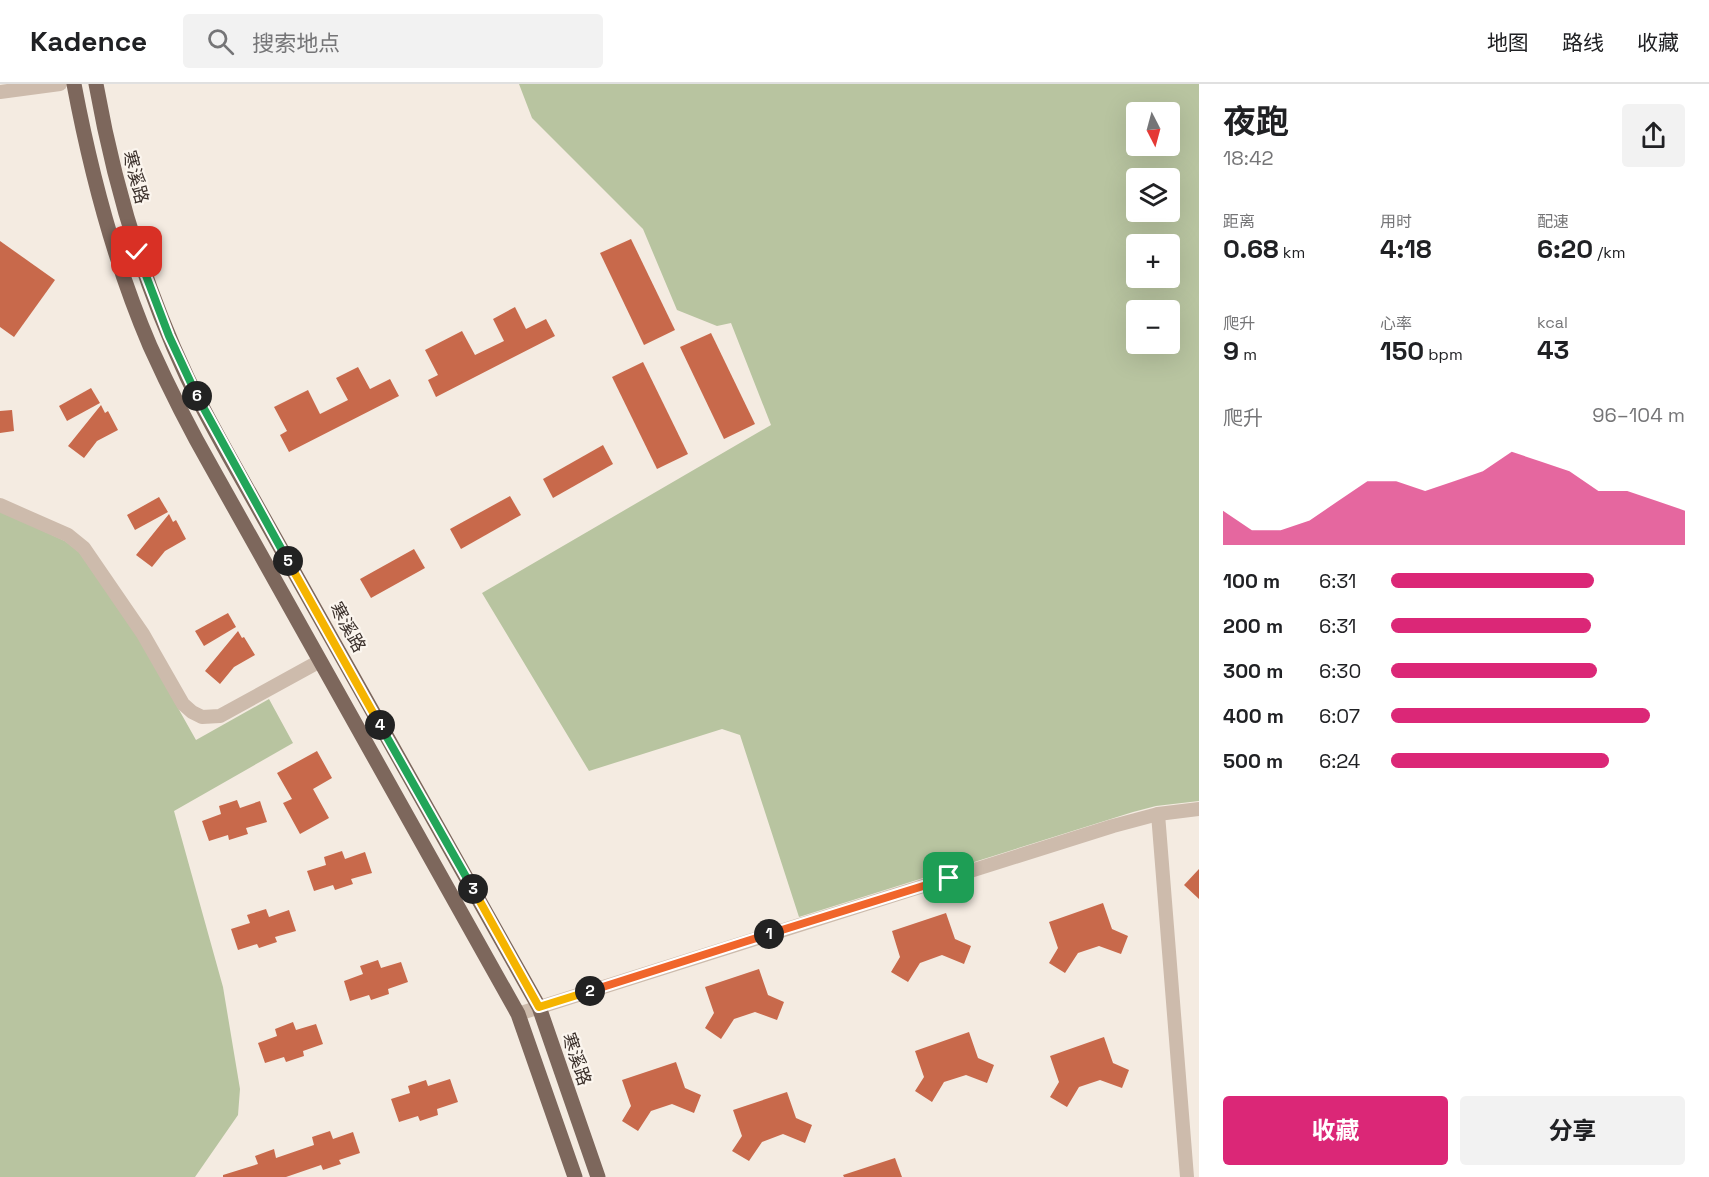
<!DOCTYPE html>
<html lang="zh">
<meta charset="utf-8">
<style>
:root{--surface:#fff;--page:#f2f2f2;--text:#202124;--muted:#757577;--line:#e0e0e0;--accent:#db2777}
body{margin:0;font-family:"Space Grotesk","Noto Sans SC",sans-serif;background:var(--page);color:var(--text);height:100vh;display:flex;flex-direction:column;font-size:22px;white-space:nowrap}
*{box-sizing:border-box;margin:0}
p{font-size:20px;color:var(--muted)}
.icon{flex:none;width:33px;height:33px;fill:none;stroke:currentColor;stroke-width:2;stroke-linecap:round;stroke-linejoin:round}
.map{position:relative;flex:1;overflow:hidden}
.side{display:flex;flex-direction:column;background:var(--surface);width:510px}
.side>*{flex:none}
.needle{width:39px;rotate:174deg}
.fabs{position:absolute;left:1126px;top:18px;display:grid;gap:12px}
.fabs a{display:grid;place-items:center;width:54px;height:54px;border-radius:6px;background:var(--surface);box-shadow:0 6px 24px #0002;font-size:30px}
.pin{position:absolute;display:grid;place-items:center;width:51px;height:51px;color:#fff;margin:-26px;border-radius:12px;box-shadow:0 3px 9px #0006}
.km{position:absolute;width:30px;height:30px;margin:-15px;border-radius:50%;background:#222;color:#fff;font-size:16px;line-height:30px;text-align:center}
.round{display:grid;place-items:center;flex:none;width:63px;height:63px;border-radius:6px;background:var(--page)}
.headline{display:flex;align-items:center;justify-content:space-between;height:102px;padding:0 24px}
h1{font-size:33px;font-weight:700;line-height:45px}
.figures{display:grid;grid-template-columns:repeat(3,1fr);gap:9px;height:102px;padding:6px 24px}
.figures div{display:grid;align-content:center}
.figures b{font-size:26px;font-weight:700}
.figures small{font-size:16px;font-weight:400}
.figures p{font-size:16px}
.chart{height:168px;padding:12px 24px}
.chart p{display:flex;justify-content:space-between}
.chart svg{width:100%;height:108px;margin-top:6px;fill:var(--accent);opacity:.7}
.cta{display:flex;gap:12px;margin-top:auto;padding:12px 24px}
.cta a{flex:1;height:69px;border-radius:6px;background:var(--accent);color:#fff;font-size:24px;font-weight:700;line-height:69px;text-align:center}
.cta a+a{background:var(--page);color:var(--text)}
ul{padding:0 24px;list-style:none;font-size:20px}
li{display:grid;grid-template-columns:96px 72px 1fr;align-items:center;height:45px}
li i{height:15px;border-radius:8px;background:var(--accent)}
header{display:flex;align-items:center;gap:36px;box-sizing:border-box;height:84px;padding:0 30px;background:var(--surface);border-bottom:2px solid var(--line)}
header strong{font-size:28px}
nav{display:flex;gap:33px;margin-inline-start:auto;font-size:21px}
.search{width:420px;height:54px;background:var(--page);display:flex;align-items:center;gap:15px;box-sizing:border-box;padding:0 21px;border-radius:6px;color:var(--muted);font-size:22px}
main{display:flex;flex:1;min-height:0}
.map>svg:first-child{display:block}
.green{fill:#b8c4a0;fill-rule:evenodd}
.building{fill:#c8694b}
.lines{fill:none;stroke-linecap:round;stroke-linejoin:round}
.minor{stroke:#cdbbac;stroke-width:14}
.major{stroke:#7d675c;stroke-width:15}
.split-1-casing{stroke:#fff;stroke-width:12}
.split-2-casing{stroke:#fff;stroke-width:12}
.split-3-casing{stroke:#fff;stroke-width:12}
.split-4-casing{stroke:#fff;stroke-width:12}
.split-5-casing{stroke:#fff;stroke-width:12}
.split-6-casing{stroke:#fff;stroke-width:12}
.split-7-casing{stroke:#fff;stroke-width:12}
.split-1{stroke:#f0652b;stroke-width:8}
.split-2{stroke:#f0652b;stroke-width:8}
.split-3{stroke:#f5b400;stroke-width:8}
.split-4{stroke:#22a559;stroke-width:8}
.split-5{stroke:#f5b400;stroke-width:8}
.split-6{stroke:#22a559;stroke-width:8}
.split-7{stroke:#22a559;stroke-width:8}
.labels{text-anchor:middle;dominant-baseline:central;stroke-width:4.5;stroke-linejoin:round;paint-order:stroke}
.street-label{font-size:18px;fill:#3b302b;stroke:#fbf5ee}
</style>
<header>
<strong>Kadence</strong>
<div class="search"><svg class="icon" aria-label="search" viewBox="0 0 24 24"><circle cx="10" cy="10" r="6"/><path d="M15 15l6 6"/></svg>搜索地点</div>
<nav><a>地图</a><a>路线</a><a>收藏</a></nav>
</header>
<main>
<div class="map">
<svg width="1199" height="1093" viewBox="0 0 1199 1093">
<rect width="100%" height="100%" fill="#f4ebe1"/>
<!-- green -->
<g class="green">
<path d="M519 0H1199V717L1156 722 1133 728 799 833 740 651 722 645 589 687 482 509 771 341 731 239 717 242 677 226 643 145 532 34ZM1137 28H1170V62H1137ZM1137 94H1170V128H1137ZM1137 160H1170V194H1137ZM1137 226H1170V260H1137Z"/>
<polygon points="0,427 65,457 79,468 138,553 196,656 269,615 293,659 174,727 223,903 240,1005 238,1031 195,1093 0,1093"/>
</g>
<!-- building -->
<g class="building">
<polygon points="631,155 675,246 644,261 600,169"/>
<polygon points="0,157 55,196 14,253 0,243"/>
<polygon points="515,223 526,245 546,235 555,252 436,313 428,296 438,291 425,266 462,247 475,271 504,257 493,235"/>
<polygon points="711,249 755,340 724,355 680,263"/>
<polygon points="643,278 688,370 657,385 612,293"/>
<polygon points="358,283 370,305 390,295 399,312 289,368 280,351 287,347 274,323 308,306 320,330 348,316 336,294"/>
<polygon points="91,304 100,319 67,337 59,322"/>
<polygon points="101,321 105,329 108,327 118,346 97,357 84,374 68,362"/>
<polygon points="12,326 14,347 0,349 0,327"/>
<polygon points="603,361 613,380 553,414 543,395"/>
<polygon points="510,412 521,431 461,465 450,445"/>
<polygon points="159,413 168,428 135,446 127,431"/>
<polygon points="169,430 173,438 176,436 186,455 165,467 152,483 136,471"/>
<polygon points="414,465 425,484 371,514 360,495"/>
<polygon points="228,529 236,543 204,562 195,547"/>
<polygon points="238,547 242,554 244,553 255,571 234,583 220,600 205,587"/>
<polygon points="317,667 332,694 313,705 329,734 300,750 283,719 292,715 277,689"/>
<polygon points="237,716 240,724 260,717 267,738 246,744 248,750 229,756 228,751 209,757 202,737 221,730 219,722"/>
<polygon points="342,767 345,775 365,768 372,789 351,795 353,800 335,806 333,801 314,807 307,787 326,781 324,773"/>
<polygon points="1199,785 1199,815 1184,801"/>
<polygon points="1103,819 1112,845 1128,852 1121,870 1099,862 1078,869 1065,889 1049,879 1058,864 1049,838"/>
<polygon points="266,825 269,833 289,826 296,847 275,853 277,858 259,864 257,860 238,866 231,845 250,839 247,831"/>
<polygon points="946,829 955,855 971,862 964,880 942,871 920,879 908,898 891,888 900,873 892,847"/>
<polygon points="378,876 381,884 401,878 408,898 388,905 389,910 371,916 369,911 350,917 344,897 363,890 360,882"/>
<polygon points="759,885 768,911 784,918 777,936 755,928 734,935 721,955 705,944 714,929 705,903"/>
<polygon points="293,938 296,946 316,940 323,960 303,967 304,972 286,978 284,973 265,979 258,959 277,952 275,945"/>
<polygon points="969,948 978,974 994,981 987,999 966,991 944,998 932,1018 915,1007 924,993 915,967"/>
<polygon points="1104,953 1113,979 1129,986 1122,1004 1100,996 1079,1003 1067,1023 1050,1013 1059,998 1050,972"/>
<polygon points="676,978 685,1004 701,1011 694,1029 672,1020 651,1027 638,1047 622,1037 631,1022 622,996"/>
<polygon points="450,995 458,1018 437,1025 438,1031 420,1037 418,1032 399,1038 391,1015 410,1009 408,1002 426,996 428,1002"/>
<polygon points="787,1008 796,1034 812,1041 805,1059 783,1050 762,1058 749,1077 732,1067 742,1052 733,1026"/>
<polygon points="330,1047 333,1055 353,1048 360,1069 339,1076 341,1080 323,1086 321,1081 286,1093 223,1093 223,1091 258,1080 255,1072 274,1065 276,1074 314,1061 312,1053"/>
<polygon points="895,1074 902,1093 844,1093 843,1091"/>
</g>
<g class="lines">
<!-- minor -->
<g class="minor">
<polyline points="0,8 60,0"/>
<polyline points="0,421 68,451 84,464 143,550 183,620 192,628 202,633 220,632 320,577"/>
<polyline points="1158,730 1187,1093"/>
<polyline points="518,930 1113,742 1158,730 1199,725"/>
</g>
<!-- major -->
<g class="major">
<path d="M74 0C91 90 114 178 150 262 169 304 189 344 212 384L518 930 575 1093"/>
<path d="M96 0C114 101 143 199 187 293 200 320 215 347 230 374L539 923 598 1093"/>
</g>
</g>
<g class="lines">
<defs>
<polyline id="split-1" points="769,850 949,794"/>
<polyline id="split-2" points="590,907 769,850"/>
<polyline id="split-3" points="473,805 539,923 590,907"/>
<polyline id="split-4" points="380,641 473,805"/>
<polyline id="split-5" points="288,477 380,641"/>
<polyline id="split-6" points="197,312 288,477"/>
<polyline id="split-7" points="137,168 169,252 197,312"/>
</defs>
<!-- split-1 casing -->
<use href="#split-1" class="split-1-casing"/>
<!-- split-2 casing -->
<use href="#split-2" class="split-2-casing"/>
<!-- split-3 casing -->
<use href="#split-3" class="split-3-casing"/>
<!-- split-4 casing -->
<use href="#split-4" class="split-4-casing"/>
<!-- split-5 casing -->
<use href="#split-5" class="split-5-casing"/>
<!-- split-6 casing -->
<use href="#split-6" class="split-6-casing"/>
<!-- split-7 casing -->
<use href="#split-7" class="split-7-casing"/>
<!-- split-1 -->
<use href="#split-1" class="split-1"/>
<!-- split-2 -->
<use href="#split-2" class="split-2"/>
<!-- split-3 -->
<use href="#split-3" class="split-3"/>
<!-- split-4 -->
<use href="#split-4" class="split-4"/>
<!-- split-5 -->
<use href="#split-5" class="split-5"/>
<!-- split-6 -->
<use href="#split-6" class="split-6"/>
<!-- split-7 -->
<use href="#split-7" class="split-7"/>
</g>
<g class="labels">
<!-- street labels -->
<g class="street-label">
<text transform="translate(136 93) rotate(75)">寒溪路</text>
<text transform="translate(348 543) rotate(61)">寒溪路</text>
<text transform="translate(577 975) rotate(71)">寒溪路</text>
</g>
</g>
</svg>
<div class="fabs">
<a><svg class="needle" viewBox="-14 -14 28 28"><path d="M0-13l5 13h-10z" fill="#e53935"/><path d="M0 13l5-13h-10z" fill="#757577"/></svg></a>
<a><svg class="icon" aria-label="layers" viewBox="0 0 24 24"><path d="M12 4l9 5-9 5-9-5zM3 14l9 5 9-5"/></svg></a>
<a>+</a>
<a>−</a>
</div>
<div class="pin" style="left:949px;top:794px;background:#1e9e55"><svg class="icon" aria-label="arrive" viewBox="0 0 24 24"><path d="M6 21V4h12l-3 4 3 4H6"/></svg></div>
<div class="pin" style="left:137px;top:168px;background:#d93025"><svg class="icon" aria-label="check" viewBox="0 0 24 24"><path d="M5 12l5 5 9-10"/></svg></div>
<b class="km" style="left:769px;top:850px">1</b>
<b class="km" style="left:590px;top:907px">2</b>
<b class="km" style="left:473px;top:805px">3</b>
<b class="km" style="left:380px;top:641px">4</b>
<b class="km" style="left:288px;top:477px">5</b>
<b class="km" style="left:197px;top:312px">6</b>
</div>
<section class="side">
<div class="headline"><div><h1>夜跑</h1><p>18:42</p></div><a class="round"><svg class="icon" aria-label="share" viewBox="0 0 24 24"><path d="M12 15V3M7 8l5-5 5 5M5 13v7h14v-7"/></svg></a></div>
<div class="figures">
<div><p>距离</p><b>0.68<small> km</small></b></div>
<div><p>用时</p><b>4:18</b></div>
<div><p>配速</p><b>6:20<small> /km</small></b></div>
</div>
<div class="figures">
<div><p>爬升</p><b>9<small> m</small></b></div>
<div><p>心率</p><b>150<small> bpm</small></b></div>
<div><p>kcal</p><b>43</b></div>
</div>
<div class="chart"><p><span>爬升</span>96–104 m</p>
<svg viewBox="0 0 160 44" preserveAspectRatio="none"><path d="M0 44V30L10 38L20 38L30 34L40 26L50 18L60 18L70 22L80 18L90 14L100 6L110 10L120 14L130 22L140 22L150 26L160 30V44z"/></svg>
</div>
<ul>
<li><b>100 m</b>6:31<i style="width:69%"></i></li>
<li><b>200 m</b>6:31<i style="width:68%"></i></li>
<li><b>300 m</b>6:30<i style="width:70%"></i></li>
<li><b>400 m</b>6:07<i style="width:88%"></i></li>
<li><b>500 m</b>6:24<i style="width:74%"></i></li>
</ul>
<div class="cta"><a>收藏</a><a>分享</a></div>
</section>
</main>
